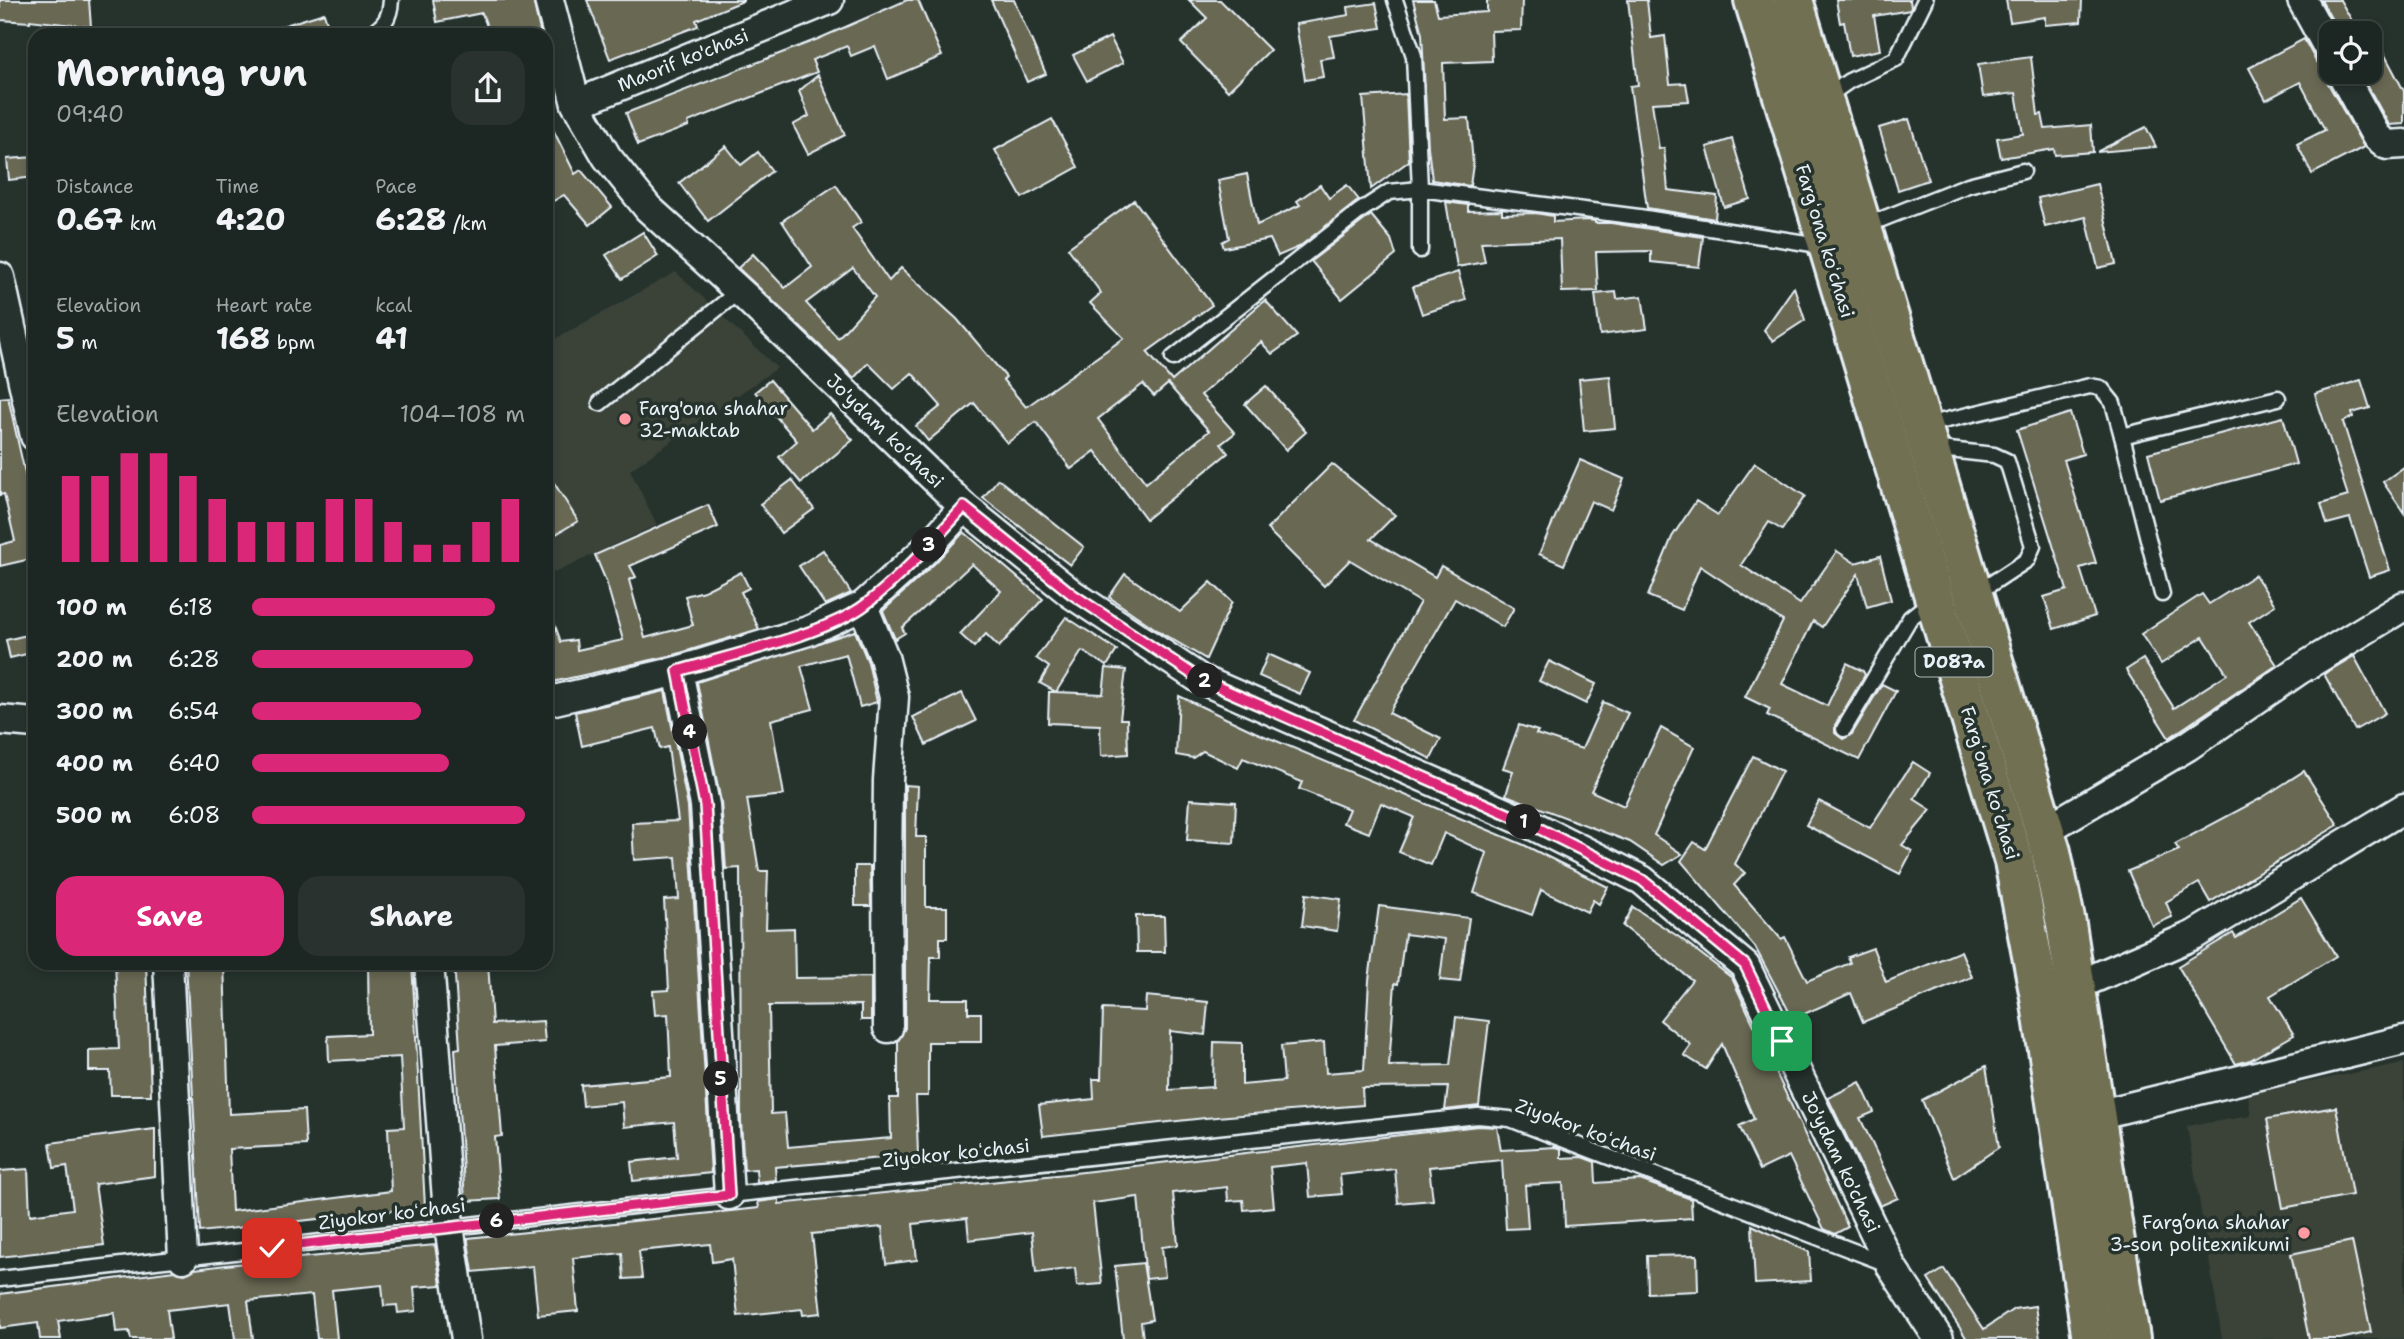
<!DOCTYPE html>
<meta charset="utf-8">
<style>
:root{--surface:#1c2622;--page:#29322f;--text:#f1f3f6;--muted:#a0a5a5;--line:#3a4340;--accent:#db2777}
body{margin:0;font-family:"Shantell Sans",sans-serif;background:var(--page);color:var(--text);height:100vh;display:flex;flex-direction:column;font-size:26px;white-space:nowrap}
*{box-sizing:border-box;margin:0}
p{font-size:23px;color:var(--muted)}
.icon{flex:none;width:38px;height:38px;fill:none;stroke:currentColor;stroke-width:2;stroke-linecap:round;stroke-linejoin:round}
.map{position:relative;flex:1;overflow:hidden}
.details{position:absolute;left:28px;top:28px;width:525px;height:942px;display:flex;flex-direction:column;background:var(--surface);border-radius:21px;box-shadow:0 4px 10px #0003,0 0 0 2px var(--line)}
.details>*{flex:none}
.fabs{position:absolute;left:2319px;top:21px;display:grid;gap:14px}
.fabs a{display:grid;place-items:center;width:63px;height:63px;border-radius:14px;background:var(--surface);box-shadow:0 4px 10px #0003,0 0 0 2px var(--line);font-size:35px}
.pin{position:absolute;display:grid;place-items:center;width:60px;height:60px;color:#fff;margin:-30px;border-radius:14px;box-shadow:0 4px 10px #0006}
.km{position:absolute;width:35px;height:35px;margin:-18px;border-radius:50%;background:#222;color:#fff;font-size:19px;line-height:35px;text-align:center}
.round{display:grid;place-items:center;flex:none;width:74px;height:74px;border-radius:21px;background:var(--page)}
.head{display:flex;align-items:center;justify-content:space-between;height:119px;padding:0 28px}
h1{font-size:38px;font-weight:700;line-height:52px}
.stats{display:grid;grid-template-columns:repeat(3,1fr);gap:10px;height:119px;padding:7px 28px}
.stats div{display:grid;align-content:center}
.stats b{font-size:30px;font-weight:700}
.stats small{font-size:19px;font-weight:400}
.stats p{font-size:19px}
.chart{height:196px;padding:14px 28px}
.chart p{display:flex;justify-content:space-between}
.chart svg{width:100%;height:126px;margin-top:7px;stroke:var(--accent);stroke-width:6}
.action{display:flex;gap:14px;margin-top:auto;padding:14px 28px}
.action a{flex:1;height:80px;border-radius:21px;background:var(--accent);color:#fff;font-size:28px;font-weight:700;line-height:80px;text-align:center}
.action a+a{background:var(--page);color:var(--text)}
ul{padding:0 28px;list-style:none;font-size:23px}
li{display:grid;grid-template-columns:112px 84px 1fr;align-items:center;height:52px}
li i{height:18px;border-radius:9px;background:var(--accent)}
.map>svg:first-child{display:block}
.built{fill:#3a4338}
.building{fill:#696753;stroke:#e8f1f8;stroke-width:2;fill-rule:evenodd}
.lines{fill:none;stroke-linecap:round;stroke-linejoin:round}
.service-casing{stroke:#e8f1f8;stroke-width:19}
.minor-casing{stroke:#e8f1f8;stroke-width:33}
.primary-casing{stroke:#e8f1f8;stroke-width:44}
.service{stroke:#26332d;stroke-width:14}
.minor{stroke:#26332d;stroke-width:28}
.primary{stroke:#716f52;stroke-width:38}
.route-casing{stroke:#fff;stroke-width:14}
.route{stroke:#db2777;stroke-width:9}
.poi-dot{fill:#ff9aa2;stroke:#26332d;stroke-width:2.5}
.labels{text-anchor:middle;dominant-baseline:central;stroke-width:7;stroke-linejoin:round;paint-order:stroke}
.shield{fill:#26332d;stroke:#aeb8bb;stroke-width:2}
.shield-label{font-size:18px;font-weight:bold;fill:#e8f1f8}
.street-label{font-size:19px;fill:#e8f1f8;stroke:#26332d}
.poi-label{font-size:19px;fill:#e8f1f8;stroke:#26332d;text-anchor:start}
</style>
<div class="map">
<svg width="2404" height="1339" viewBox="0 0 2404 1339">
<rect width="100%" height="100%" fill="#26332d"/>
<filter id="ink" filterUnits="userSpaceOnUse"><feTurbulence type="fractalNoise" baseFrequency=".0143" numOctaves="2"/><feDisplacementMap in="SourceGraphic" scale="14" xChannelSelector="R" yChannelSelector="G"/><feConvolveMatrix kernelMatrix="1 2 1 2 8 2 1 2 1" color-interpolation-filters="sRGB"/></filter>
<g filter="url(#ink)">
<!-- built -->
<g class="built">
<polygon points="676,272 777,368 630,470 657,525 546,576 546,344"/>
<polygon points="2404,1063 2404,1339 2222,1339 2187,1126 2251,1116 2248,1094"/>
</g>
<!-- building -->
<g class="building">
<polygon points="0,0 89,0 91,27 30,20 30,22 0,20"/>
<polygon points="433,0 533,0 541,35 490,35 482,13 437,22"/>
<polygon points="587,0 743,0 743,1 696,20 698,26 610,59"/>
<polygon points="907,0 918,0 942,56 888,79 875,46 851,56 847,46 812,60 817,72 688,122 689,126 638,145 626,113 818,39"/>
<polygon points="991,0 1014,0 1046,74 1027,82"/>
<polygon points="1189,0 1220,0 1270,50 1228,91 1181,43 1207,18"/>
<polygon points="1413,0 1434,0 1438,15 1487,12 1487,0 1522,0 1521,30 1491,31 1492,61 1443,63 1445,119 1469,118 1473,164 1470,186 1432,180 1428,147 1422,34"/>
<polygon points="1628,0 1647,0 1651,38 1665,36 1670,84 1686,83 1689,101 1652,103 1659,149 1664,148 1668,190 1717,196 1715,219 1647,208 1630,86 1638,85"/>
<polygon points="1836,0 1910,0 1911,7 1910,10 1874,16 1880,50 1850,56 1844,22 1840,23"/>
<polygon points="2006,0 2082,0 2081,22 2045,25 2045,17 2010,22"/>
<polygon points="2321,0 2340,0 2359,33 2339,33"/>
<polygon points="1376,3 1381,28 1330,36 1334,57 1320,59 1323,77 1305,80 1296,24 1349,15 1348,7"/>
<polygon points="324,13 331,35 267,35 266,31"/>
<polygon points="2370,27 2404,91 2404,124 2389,125 2360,72 2370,72"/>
<polygon points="1110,37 1123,63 1087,81 1073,55"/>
<polygon points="2304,39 2316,61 2325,68 2326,80 2364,147 2312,174 2297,144 2325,130 2300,82 2266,100 2249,68"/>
<polygon points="2031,57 2038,115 2042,114 2045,129 2091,125 2093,152 2055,155 2054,149 2001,158 1997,138 2023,134 2016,93 1983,97 1978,64"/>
<polygon points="818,75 845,135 808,154 793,125 809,116 799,91"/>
<polygon points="1406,94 1409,161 1371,189 1363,97"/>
<polygon points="546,115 575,174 581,170 612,207 590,225 564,195 546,205"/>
<polygon points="1052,119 1078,167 1022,198 995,150"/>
<polygon points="1909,119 1928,180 1898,190 1879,128"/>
<polygon points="2146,127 2156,147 2098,152 2098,151"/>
<polygon points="1732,139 1750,199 1724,207 1707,147"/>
<polygon points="726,146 741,165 758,152 772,171 708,221 679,183"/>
<polygon points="35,157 35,177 9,180 7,159"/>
<polygon points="1247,174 1257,225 1300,205 1297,201 1320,185 1329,198 1347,185 1359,200 1299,247 1278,256 1270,239 1224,248 1222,242 1229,238 1218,180"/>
<polygon points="2097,184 2116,264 2098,268 2086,217 2045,227 2038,198"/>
<path d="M836 185 861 222 852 228 889 281 901 268 957 319 1006 377 1003 380 1026 407 1124 338 1090 303 1101 293 1068 248 1134 200 1212 305 1147 352 1172 381 1265 300 1297 336 1272 354 1261 342 1201 395 1235 433 1221 444 1228 453 1146 519 1095 451 1071 469 1036 422 1007 443 974 403 928 441 916 426 941 406 912 373 894 389 868 363 854 378 738 268 753 254 785 288 812 267 782 221ZM853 268 875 297 838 338 806 303ZM1143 384 1154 396 1168 384 1209 431 1146 483 1098 419Z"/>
<polygon points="1446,202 1468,205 1468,211 1502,210 1502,214 1535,213 1553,216 1553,222 1588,220 1595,221 1595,223 1611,223 1703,237 1699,267 1651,262 1651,251 1596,252 1598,291 1562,292 1560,239 1481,242 1485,262 1457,267"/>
<polygon points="1371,215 1391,239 1396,255 1342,299 1311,261"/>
<polygon points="643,232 658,256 622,279 606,255"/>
<polygon points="1458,272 1466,300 1422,314 1413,287"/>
<polygon points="1794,287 1805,320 1773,341 1764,330"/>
<polygon points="1616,292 1617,299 1642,296 1647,329 1600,335 1595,294"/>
<polygon points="1610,376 1615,428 1584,431 1579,379"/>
<polygon points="770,380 812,429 830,414 853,440 801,483 779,457 797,441 755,392"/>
<polygon points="2361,380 2370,408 2352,413 2353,417 2343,422 2390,570 2369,577 2350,518 2327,524 2321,504 2348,496 2315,394"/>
<polygon points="1266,386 1306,432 1286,450 1245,404"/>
<polygon points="8,397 35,518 35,558 0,566 0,545 15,541 4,494 0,495 0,398"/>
<polygon points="2070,413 2083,454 2064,460 2096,563 2080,568 2095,616 2054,629 2044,597 2067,590 2017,430"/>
<polygon points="2283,417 2296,464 2160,500 2148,453"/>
<polygon points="1580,460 1624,479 1611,510 1591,501 1564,565 1539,554"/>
<polygon points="1755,463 1805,496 1782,530 1769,522 1741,565 1800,604 1837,551 1855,563 1880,556 1891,600 1867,607 1858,574 1822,627 1813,621 1782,684 1827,706 1847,663 1863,671 1865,675 1835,725 1835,733 1843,739 1852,734 1882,684 1896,691 1859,760 1767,715 1770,709 1745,697 1783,621 1700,566 1682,610 1648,596 1672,537 1696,501 1718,515"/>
<polygon points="1332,464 1395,515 1371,539 1435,577 1441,566 1514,608 1503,627 1455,599 1389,713 1441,739 1431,759 1354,720 1420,602 1350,560 1324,586 1267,529"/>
<polygon points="2404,467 2404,513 2383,482"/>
<polygon points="546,470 578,521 546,540"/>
<polygon points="998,479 1084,547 1070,565 983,498"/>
<polygon points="792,480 814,509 781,533 760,504"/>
<polygon points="708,505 718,527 630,566 636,577 629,580 645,638 693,625 685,596 704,591 741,572 749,588 741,592 759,629 674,655 548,683 546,609 549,609 561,642 576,640 577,650 623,640 606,581 595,555"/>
<polygon points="964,532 1043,599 999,647 986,634 974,647 960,634 1001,591 972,564 902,628 905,633 895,639 883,611 935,563"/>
<polygon points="823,550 851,593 825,605 799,566"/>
<polygon points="1125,574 1180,612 1211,582 1232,602 1206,659 1163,634 1109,597"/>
<polygon points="2255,575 2275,605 2249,622 2277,665 2169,738 2126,670 2143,659 2174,708 2227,674 2203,637 2161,664 2141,634 2202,594 2209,604"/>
<polygon points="1066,617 1117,650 1107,666 1082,651 1056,692 1103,694 1106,668 1126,670 1120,719 1127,719 1128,754 1101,756 1100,725 1048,723 1049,692 1056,692 1040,683 1049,667 1036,658"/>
<polygon points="855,631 868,662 877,702 860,707 846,654 801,666 813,709 771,720 784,795 747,799 759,871 768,871 766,929 794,928 795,978 871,977 871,1020 861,1020 861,1005 769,1006 771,1114 785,1113 788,1147 891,1138 890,1098 898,1098 898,1041 905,1028 905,785 918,786 916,837 926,837 926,907 947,907 947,938 940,938 940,957 931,957 930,999 968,999 968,1013 981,1013 981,1042 928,1042 928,1096 916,1096 918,1155 775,1167 776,1180 757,1182 756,1169 744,1170 741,1121 740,868 726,869 721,802 697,682"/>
<polygon points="35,633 35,652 10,658 6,640"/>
<polygon points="1268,654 1310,673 1300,694 1259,676"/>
<polygon points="2354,656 2385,713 2355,730 2324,674"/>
<polygon points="1549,661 1596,684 1586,704 1539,681"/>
<polygon points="665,691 688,807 711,1173 633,1181 631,1162 677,1157 674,1122 624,1127 622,1102 583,1106 581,1085 671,1077 668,1014 655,1015 653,991 669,990 664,900 679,899 676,857 634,860 632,823 678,821 668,747 660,749 655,728 582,746 575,712"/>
<polygon points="962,693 976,721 926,745 913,717"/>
<polygon points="1179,696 1255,732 1524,845 1608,887 1599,904 1593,900 1587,912 1541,890 1532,915 1474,893 1487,853 1444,833 1431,865 1399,852 1414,817 1381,803 1369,833 1343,823 1349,809 1299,789 1302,782 1243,758 1238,768 1203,751 1193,758 1176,755"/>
<polygon points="1603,702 1628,713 1591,791 1624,806 1661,728 1694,747 1654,835 1682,854 1664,865 1630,842 1506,795 1513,771 1503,768 1519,725 1538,731 1536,734 1582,749"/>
<polygon points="1753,756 1782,771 1735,864 1745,873 1734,885 1781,939 1785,937 1807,981 1850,963 1848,957 1873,948 1886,982 1961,951 1972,977 1863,1022 1851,993 1793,1019 1755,947 1681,861 1694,842 1705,849"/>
<polygon points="1913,762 1930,773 1914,799 1931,810 1902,845 1912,851 1900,874 1806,825 1819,801 1870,828"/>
<polygon points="2304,771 2338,825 2210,902 2199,883 2166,902 2172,917 2152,926 2128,871 2179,850 2175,844 2260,799"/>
<polygon points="1190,799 1236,802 1234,843 1187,840"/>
<polygon points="855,866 870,866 871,906 855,906"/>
<polygon points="1306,894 1341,899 1337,931 1302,926"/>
<polygon points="2301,898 2336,956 2270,996 2294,1035 2250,1060 2236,1064 2178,966 2233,933 2236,938"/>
<polygon points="1379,906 1469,918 1460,982 1440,980 1445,939 1405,934 1398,984 1395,983 1389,1066 1450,1065 1456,1017 1489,1021 1479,1106 1445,1110 1448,1087 1362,1088 1363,1105 1205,1118 1043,1136 1039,1105 1094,1099 1093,1079 1101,1079 1103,1009 1145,1011 1146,996 1208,1002 1205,1035 1170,1031 1169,1090 1213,1087 1214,1042 1242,1043 1242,1085 1284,1081 1281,1046 1324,1042 1326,1073 1364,1070 1369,980"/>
<polygon points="1633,907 1679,937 1732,978 1848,1227 1835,1234 1824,1229 1789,1156 1760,1170 1739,1126 1754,1119 1722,1044 1706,1069 1684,1055 1691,1045 1660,1020 1692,980 1623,926"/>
<polygon points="1136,916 1164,916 1165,952 1137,952"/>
<polygon points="115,962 146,962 151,1095 111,1095 110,1071 89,1071 89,1050 119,1049"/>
<polygon points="186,962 224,962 229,1114 304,1110 306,1145 229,1149 232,1211 391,1191 388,1128 404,1127 400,1057 329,1061 328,1036 369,1034 368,962 412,962 425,1207 200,1232"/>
<polygon points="454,962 488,962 492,1024 543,1021 545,1042 495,1046 502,1136 495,1137 500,1199 465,1201 455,1049 460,1048"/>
<polygon points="1986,1066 1999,1147 1954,1178 1922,1100"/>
<polygon points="1860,1082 1874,1112 1860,1118 1898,1198 1880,1206 1828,1098"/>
<polygon points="2336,1107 2352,1195 2283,1208 2267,1119"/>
<polygon points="1478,1126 1497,1127 1501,1150 1555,1147 1561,1149 1561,1158 1582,1157 1595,1162 1596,1183 1640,1180 1691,1199 1692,1218 1565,1226 1563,1183 1525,1185 1528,1228 1506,1229 1502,1160 1429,1167 1433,1200 1398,1203 1395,1169 1340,1175 1342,1194 1310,1197 1307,1163 1270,1167 1274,1207 1244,1210 1243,1200 1228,1201 1227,1187 1173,1193 1178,1245 1162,1247 1165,1277 1146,1279 1138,1197 1093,1203 1102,1284 1077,1286 1075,1268 1036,1273 1032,1232 969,1240 967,1218 913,1224 917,1260 886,1264 882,1227 812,1234 821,1313 803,1315 802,1309 738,1316 732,1259 712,1262 710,1244 639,1251 642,1278 624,1279 622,1253 573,1258 578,1311 538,1315 533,1266 473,1272 468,1242 468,1238 759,1208 758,1202 779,1199 779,1204 1066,1174"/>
<polygon points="155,1129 155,1176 95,1184 104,1245 0,1257 0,1171 28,1169 30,1215 73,1209 67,1166 54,1168 50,1143"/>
<polygon points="1752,1225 1809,1252 1811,1281 1755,1284"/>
<polygon points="2352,1241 2371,1332 2340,1339 2309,1339 2291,1254"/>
<polygon points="435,1245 441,1285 414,1287 416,1311 398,1313 397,1305 384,1306 382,1285 332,1290 337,1339 317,1339 312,1295 248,1301 253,1339 235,1339 230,1303 167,1310 171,1339 131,1339 129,1331 116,1332 114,1313 58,1321 61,1339 40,1339 38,1323 0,1328 0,1294 174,1271 185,1274 195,1269 226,1265"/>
<polygon points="1697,1255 1698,1291 1648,1293 1647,1256"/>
<polygon points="1143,1263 1152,1320 1141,1322 1143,1339 1123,1339 1115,1266"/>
<polygon points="1944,1269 1984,1329 2014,1309 2035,1306 2040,1339 1967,1339 1928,1279"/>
</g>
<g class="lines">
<defs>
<g id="service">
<polyline points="1395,0 1414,56 1420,189 1639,217 1825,246"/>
<path d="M369 35C384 26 390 18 391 0"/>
<polyline points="1826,97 1849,81 1896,59 1925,0"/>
<polyline points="1862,227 1968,185 2023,171"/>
<polyline points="1173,358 1360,211 1389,192 1420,189 1420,250"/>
<polyline points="600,403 739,291"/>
<polyline points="1922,426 2090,386 2101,388 2113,403 2122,436 2162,594"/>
<polyline points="2122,436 2278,398"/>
<polyline points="1931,448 1994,455 2007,461 2033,546 2027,560 1974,595"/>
<polyline points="1844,729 1910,618 1934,599"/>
<polyline points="0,1279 729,1195 1478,1116 1510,1119 1890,1265"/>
</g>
<g id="minor">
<polyline points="549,0 576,104 607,157 648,208 748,299 964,507 1072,594 1200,679 1528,823 1642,880 1745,966 1891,1266 1939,1339"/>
<polyline points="2302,0 2331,53"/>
<polyline points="2341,72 2376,136 2387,145 2404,144"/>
<polyline points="576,104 829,0"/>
<polyline points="0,277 35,436"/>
<polyline points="863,606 884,657 894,697 888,780 887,874 888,1028"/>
<polyline points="678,671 808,631 863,606 924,551 964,507"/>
<polyline points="546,702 678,671 705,805 729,1195"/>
<polyline points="0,720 35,723"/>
<polyline points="2044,831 2188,746 2299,670 2404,606"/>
<polyline points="168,962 183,1258"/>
<polyline points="429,962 449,1226 466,1339"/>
<polyline points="2076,986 2194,935 2404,808"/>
<polyline points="2096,1115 2404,1040"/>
</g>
<g id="primary">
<polyline points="1754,0 2014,861 2040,997 2092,1339"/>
<polyline points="1793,0 2051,852 2066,924 2130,1339"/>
</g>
</defs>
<!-- service casing -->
<use href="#service" class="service-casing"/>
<!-- minor casing -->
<use href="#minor" class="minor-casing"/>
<!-- primary casing -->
<use href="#primary" class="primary-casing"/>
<!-- service -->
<use href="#service" class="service"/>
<!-- minor -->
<use href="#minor" class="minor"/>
<!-- primary -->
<use href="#primary" class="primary"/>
</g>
</g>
<g class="lines" filter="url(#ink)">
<defs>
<path id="route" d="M272 1248 729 1195 705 805 678 671C727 656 827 634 865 605 901 577 933 541 964 507L1072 594 1200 679 1528 823 1642 880 1745 965 1782 1041"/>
</defs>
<!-- route casing -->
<use href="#route" class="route-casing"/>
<!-- route -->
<use href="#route" class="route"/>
</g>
<!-- markers -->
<g class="poi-dot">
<circle cx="625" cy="419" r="7"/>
<circle cx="2304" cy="1233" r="7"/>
</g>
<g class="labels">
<!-- shield labels -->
<rect class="shield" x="1915.5" y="647.5" width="77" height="29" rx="5"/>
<g class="shield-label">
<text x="1954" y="662">D087a</text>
</g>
<!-- street labels -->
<g class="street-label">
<text transform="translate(683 60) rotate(-22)">Maorif ko'chasi</text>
<text transform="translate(1825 241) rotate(73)">Fargʻona koʻchasi</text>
<text transform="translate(885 431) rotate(44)">Jo'ydam ko'chasi</text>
<text transform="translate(1990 783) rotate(73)">Fargʻona koʻchasi</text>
<text transform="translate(1586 1130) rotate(20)">Ziyokor koʻchasi</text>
<text transform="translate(956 1153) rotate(-6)">Ziyokor koʻchasi</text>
<text transform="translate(1841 1162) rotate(64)">Jo'ydam ko'chasi</text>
<text transform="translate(392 1214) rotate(-7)">Ziyokor koʻchasi</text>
</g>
<!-- poi labels -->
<g class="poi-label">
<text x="639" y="408">Farg'ona shahar<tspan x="639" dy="22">32-maktab</tspan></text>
<text x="2290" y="1222" text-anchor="end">Farg‘ona shahar<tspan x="2290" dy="22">3-son politexnikumi</tspan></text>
</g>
</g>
</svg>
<div class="fabs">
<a><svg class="icon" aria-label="locate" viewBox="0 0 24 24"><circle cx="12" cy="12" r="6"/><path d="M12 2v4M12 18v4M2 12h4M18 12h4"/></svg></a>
</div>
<div class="pin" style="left:1782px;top:1041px;background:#1e9e55"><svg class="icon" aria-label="arrive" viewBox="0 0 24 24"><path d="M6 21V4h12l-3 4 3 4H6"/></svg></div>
<div class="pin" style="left:272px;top:1248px;background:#d93025"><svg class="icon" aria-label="check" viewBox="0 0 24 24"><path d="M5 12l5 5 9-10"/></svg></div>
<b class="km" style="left:1524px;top:822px">1</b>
<b class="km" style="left:1205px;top:681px">2</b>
<b class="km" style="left:929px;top:545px">3</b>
<b class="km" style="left:690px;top:732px">4</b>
<b class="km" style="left:721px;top:1079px">5</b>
<b class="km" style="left:497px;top:1221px">6</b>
<section class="details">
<div class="head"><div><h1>Morning run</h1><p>09:40</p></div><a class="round"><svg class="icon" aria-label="share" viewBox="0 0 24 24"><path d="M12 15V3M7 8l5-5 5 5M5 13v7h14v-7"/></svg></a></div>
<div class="stats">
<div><p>Distance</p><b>0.67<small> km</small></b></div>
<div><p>Time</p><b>4:20</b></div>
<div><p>Pace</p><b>6:28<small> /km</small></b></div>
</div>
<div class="stats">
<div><p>Elevation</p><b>5<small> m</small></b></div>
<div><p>Heart rate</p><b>168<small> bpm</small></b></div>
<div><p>kcal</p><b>41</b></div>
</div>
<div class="chart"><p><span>Elevation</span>104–108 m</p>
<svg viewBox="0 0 160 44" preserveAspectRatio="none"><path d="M5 44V14M15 44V14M25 44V6M35 44V6M45 44V14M55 44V22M65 44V30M75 44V30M85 44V30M95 44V22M105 44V22M115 44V30M125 44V38M135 44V38M145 44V30M155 44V22"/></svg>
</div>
<ul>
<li><b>100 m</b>6:18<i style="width:89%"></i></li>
<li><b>200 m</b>6:28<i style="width:81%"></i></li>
<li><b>300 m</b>6:54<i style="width:62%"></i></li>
<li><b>400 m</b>6:40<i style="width:72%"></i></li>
<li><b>500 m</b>6:08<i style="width:100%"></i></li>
</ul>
<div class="action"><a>Save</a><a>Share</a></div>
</section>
</div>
